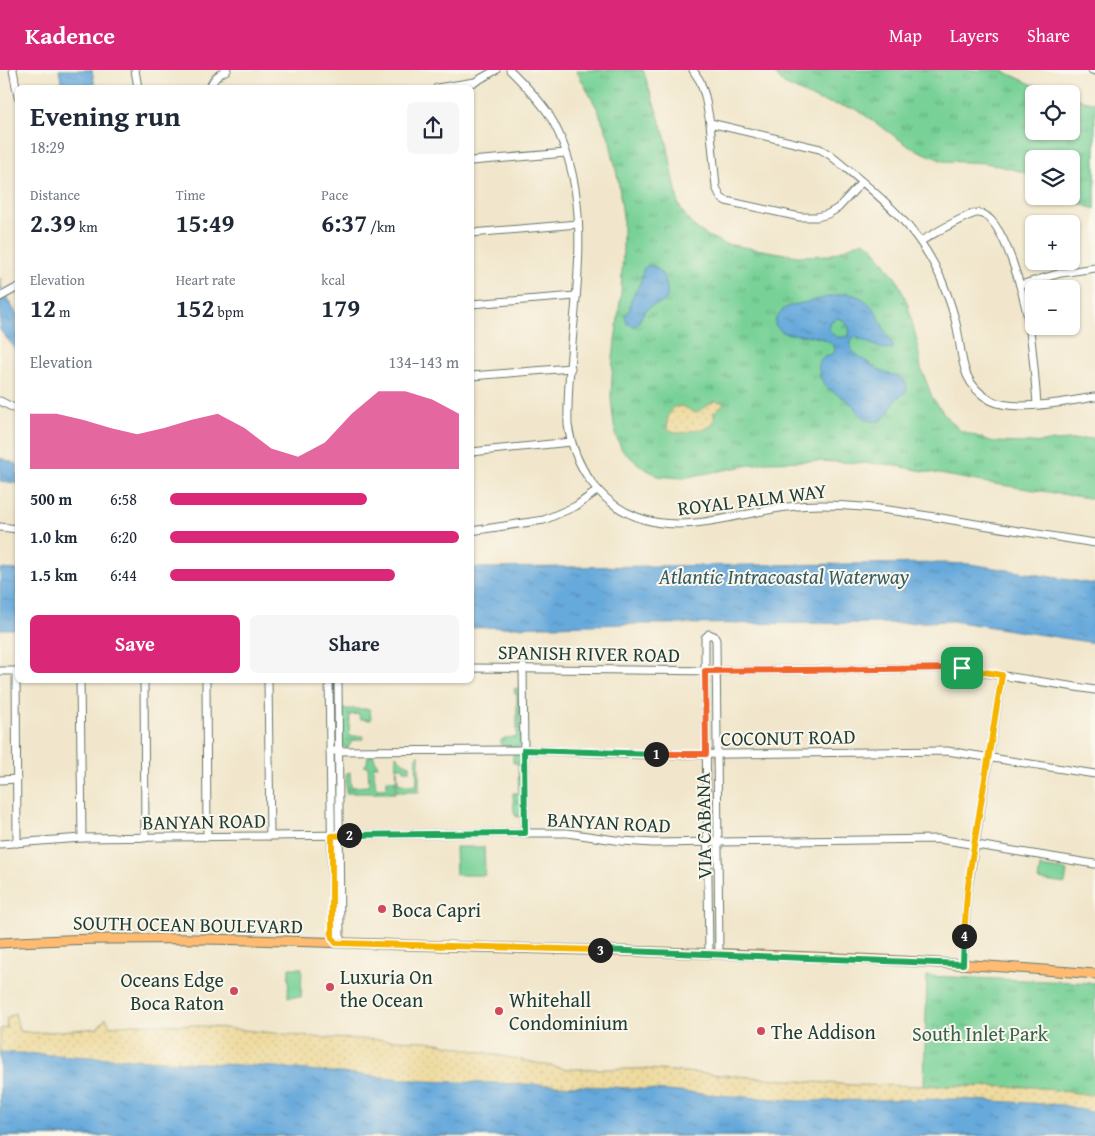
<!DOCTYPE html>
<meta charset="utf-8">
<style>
:root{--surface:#fff;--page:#f6f6f7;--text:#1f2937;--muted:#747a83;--accent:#db2777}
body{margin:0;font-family:"Gentium Book Plus",serif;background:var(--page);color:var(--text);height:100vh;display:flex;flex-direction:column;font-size:19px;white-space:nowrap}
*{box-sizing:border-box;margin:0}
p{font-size:16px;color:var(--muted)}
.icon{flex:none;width:28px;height:28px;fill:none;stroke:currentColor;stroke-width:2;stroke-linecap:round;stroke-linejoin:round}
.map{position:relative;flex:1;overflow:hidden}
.side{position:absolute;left:15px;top:15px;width:459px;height:598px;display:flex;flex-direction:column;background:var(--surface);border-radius:8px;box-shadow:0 1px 4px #0004}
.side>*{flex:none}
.tools{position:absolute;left:1025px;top:15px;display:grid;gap:10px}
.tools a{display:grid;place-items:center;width:55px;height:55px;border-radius:8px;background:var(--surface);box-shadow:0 1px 4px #0004;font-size:25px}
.pin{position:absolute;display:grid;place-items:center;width:42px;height:42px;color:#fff;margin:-21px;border-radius:10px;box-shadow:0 2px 8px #0006}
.km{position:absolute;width:25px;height:25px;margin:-12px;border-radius:50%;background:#222;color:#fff;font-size:14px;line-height:25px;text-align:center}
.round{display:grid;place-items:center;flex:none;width:52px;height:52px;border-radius:8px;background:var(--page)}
.overview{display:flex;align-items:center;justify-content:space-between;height:85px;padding:0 15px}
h1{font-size:28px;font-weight:700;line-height:38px}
.figures{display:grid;grid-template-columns:repeat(3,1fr);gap:8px;height:85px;padding:5px 15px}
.figures div{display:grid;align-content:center}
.figures b{font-size:25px;font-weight:700}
.figures small{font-size:14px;font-weight:400}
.figures p{font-size:14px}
.chart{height:140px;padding:10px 15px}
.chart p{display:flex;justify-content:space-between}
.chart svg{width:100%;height:90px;margin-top:5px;fill:var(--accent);opacity:.7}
.primary-button{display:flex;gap:10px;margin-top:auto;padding:10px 15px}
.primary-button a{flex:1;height:58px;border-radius:8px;background:var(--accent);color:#fff;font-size:20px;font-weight:700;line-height:58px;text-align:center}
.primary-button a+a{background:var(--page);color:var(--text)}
ul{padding:0 15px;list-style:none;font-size:16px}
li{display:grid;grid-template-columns:80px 60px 1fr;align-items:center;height:38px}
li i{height:12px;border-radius:6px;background:var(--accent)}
header{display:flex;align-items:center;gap:30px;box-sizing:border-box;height:70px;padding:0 25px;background:var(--accent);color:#fff}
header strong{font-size:24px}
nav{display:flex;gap:28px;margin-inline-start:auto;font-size:18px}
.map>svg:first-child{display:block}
.grass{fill:url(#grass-tufts);stroke:#4c8766}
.sand{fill:url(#sand-dots);stroke:#868c69}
.pitch{fill:#78d197;stroke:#4c8766}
.water{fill:url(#water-ripples);stroke:#427388;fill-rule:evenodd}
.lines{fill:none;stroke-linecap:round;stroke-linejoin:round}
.minor-casing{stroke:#687869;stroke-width:9}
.major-casing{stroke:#687869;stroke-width:11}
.minor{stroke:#fff;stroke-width:7}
.major{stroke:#febb71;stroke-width:9}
.split-1-casing{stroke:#fff;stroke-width:10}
.split-2-casing{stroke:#fff;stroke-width:10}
.split-3-casing{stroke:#fff;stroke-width:10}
.split-4-casing{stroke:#fff;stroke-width:10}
.split-5-casing{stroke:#fff;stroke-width:10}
.split-1{stroke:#f0652b;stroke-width:6}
.split-2{stroke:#22a559;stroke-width:6}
.split-3{stroke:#f5b400;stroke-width:6}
.split-4{stroke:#22a559;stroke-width:6}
.split-5{stroke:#f5b400;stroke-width:6}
.poi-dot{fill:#d1495b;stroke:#fbf7ec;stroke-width:2}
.labels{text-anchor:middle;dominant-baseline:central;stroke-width:4;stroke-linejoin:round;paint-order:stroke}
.street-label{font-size:20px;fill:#1f3d34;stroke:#fbf7ec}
.poi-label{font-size:20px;fill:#1f3d34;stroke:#fbf7ec;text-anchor:start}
.park-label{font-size:20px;fill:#35624d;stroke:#fbf7ec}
.water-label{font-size:21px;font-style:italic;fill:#345d66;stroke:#fbf7ec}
</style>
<header>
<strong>Kadence</strong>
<nav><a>Map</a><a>Layers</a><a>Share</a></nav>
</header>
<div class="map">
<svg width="1095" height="1066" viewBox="0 0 1095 1066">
<defs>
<pattern id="grass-tufts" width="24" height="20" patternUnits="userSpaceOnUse" patternTransform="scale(1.25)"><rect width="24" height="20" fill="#78d197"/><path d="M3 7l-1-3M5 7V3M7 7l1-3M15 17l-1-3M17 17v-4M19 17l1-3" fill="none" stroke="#62ab7c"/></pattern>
<pattern id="sand-dots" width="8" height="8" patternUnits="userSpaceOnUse" patternTransform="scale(1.25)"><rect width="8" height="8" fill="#eeda9e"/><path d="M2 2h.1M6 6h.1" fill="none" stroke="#ccbc89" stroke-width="1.8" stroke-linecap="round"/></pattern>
<pattern id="water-ripples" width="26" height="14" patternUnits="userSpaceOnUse" patternTransform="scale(1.25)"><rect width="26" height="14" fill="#66a9db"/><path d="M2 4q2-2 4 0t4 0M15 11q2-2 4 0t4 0" fill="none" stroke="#538bb2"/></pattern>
</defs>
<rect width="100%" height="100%" fill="#fbf7ec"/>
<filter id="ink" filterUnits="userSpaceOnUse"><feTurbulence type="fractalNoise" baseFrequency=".02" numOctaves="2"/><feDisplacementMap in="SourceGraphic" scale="10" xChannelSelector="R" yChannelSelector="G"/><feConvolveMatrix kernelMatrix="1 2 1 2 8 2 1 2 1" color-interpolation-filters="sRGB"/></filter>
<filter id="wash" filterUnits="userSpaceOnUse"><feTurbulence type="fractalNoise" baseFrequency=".0096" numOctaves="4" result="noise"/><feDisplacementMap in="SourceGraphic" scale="20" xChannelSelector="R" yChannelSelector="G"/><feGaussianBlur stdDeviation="1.12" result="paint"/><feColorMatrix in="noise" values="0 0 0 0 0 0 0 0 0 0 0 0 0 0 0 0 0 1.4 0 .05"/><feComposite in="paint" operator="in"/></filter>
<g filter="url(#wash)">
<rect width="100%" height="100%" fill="#f1e6cb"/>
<!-- grass -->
<g class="grass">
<polygon points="576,0 643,0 667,73 679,136 691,154 706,165 725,174 798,186 830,185 863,171 873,177 897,210 907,232 917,271 921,298 932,327 948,349 961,361 994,372 1029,373 1095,368 1095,429 988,413 886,394 813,391 766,392 682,408 658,406 642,397 622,380 615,364 611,328 613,288 621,223 623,180 623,147 618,109 609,68 597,38"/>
<polygon points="772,0 1001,0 1031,14 1062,24 1034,24 1034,61 1071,61 1071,27 1095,33 1095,139 1059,126 1071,126 1071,89 1034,89 1034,109 1024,102 986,93 943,91 910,77 856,39 820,31 784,14"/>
<polygon points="520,618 521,674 519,677 501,677 501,670 504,669 504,668 517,667 517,624 515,624 514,619"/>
<polygon points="341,639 370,639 371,650 360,649 359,644 350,645 349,666 363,666 363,669 352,671 348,678 345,678 341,673"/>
<polygon points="419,684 419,722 397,722 396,685 403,692 410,695 410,700 404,700 404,697 397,697 398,713 402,714 403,715 417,715 416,687"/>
<polygon points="513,684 521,686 522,746 516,747 516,743 514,743 513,723 519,723 518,693 513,693"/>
<polygon points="373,685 378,696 373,696 376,718 387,718 387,710 395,710 395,723 346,723 346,703 350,702 351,717 369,716 368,696 364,696 367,693 368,686"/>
<polygon points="927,906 1095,913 1095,1023 1091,1025 1032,1017 924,1015"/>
</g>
<!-- sand -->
<g class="sand">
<polygon points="714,331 725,333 714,342 714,351 712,355 705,359 693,360 685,363 678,363 667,359 668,346 674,337 682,336 696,343"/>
<polygon points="15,943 19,961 36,963 97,958 106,948 110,956 132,954 193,955 324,968 427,971 566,999 646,999 853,1015 1032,1017 1091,1025 1095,1023 1095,1066 0,1066 0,959 6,958 7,948"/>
</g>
<!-- pitch -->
<g class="pitch">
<polygon points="455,777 484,777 485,805 456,805"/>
<polygon points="1040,797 1067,801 1065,814 1038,810"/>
<polygon points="289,898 302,898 301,927 288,927"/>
</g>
<!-- water -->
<g class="water">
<polygon points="59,0 92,0 95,17 62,17"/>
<path d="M650 195C664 200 668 214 667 228 662 235 655 233 648 238 642 242 641 250 636 256L627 254 625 246 630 239C629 227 637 221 641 211 642 206 642 202 644 198Z"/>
<polygon points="0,208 2,219 17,245 17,281 0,260"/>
<path d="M846 223C870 228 875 238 884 259 887 265 891 270 893 276V279L880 278 856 267 851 271V279C854 284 879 300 885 303 891 305 899 305 904 310 907 313 907 317 907 321 903 324 898 327 895 331 890 338 887 349 878 351 864 355 859 340 850 333 837 321 822 322 819 300 819 297 818 292 821 289 825 286 831 285 835 282 836 264 797 266 785 263 781 262 778 258 775 255 774 246 782 240 789 236ZM837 248C846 250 851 257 849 265L845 267H836L829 260V253Z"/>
<polygon points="0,388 17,394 17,413 0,411"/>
<polygon points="945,493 970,494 1095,514 1095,573 952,551 901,553 630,554 471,558 471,498"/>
<polygon points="0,499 17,500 17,559 0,559"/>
<polygon points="0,982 276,997 426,1011 614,1017 799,1031 958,1029 1063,1035 1095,1043 1095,1066 0,1066"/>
</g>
</g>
<g filter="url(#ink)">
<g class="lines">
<defs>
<g id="minor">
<polyline points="13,0 18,27"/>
<polyline points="135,0 138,18"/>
<path d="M510 0C524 14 537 27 548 43 605 135 565 255 568 355 574 395 598 432 637 447 683 465 739 443 787 437 839 431 890 440 941 448 993 457 1044 465 1095 473"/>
<polyline points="693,0 700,11 705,26 710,53 716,117 721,128 726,131 800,147 817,147 828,144 838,138 862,112"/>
<polyline points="1092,0 1095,1"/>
<path d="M210 18C213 8 219 4 227 0"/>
<polyline points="437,18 475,12 496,0"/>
<path d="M710 53 820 79 830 85C876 123 918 154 942 211 948 226 954 242 957 258 963 287 960 313 990 330 1014 343 1068 331 1095 327"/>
<polyline points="471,91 566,83"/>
<polyline points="471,163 578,154"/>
<path d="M921 171C932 165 969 142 979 143 1005 146 1025 232 1029 254 1033 281 1035 308 1037 334"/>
<polyline points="1020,215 1061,203 1095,198"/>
<polyline points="0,227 18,217"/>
<polyline points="471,234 576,226"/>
<polyline points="471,306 571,298"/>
<polyline points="0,331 18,340"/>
<polyline points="471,382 571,372"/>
<polyline points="0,457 18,459"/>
<polyline points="471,461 544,450 576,436 598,420"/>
<polyline points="523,597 525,763"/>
<polyline points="471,598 717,601 953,598 1095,620"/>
<polyline points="0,601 18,601"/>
<polyline points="16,601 17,773"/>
<polyline points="80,610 82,768"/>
<polyline points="144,610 145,768"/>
<polyline points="206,610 207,767"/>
<polyline points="268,610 270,766"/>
<polyline points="329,610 333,868 336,873 340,868 338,610"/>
<polyline points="330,681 524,680 650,685 947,681 1095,704"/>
<polyline points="0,710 17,709"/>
<polyline points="0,774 82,768 525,763 567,763 622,771 653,773 939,769 1095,794"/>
<polyline points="709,883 705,590 705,568 709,564 714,566 716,570 719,884"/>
<polyline points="963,894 967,824 1002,605"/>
</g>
<path id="major" d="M0 873C157 863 316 873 473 877 681 883 888 886 1095 904"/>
</defs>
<!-- minor casing -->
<use href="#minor" class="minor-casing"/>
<!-- major casing -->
<use href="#major" class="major-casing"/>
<!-- minor -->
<use href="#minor" class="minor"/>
<!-- major -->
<use href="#major" class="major"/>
</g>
</g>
<g class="lines" filter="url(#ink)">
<defs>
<polyline id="split-1" points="656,684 706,684 705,601 962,598"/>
<polyline id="split-2" points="349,765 525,763 524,680 656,684"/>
<polyline id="split-3" points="349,765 332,766 332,868 336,873 600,880"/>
<polyline id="split-4" points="600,880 963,894 964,866"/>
<polyline id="split-5" points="962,598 1002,605 970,800 967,824 964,866"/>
</defs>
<!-- split-1 casing -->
<use href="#split-1" class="split-1-casing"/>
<!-- split-2 casing -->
<use href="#split-2" class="split-2-casing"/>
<!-- split-3 casing -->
<use href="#split-3" class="split-3-casing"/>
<!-- split-4 casing -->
<use href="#split-4" class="split-4-casing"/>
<!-- split-5 casing -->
<use href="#split-5" class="split-5-casing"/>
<!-- split-1 -->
<use href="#split-1" class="split-1"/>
<!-- split-2 -->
<use href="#split-2" class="split-2"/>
<!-- split-3 -->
<use href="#split-3" class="split-3"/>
<!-- split-4 -->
<use href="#split-4" class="split-4"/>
<!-- split-5 -->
<use href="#split-5" class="split-5"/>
</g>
<!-- markers -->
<g class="poi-dot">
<circle cx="382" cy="839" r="5"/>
<circle cx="330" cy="917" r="5"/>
<circle cx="234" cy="921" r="5"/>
<circle cx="499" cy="941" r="5"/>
<circle cx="761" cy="961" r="5"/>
</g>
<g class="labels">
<!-- street labels -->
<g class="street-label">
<text transform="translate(752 429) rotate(-7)">ROYAL PALM WAY</text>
<text transform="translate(589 583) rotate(1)">SPANISH RIVER ROAD</text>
<text transform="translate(788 667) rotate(-1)">COCONUT ROAD</text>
<text transform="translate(204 751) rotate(-1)">BANYAN ROAD</text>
<text transform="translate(609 752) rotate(3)">BANYAN ROAD</text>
<text transform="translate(703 756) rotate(-91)">VIA CABANA</text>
<text transform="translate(188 854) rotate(1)">SOUTH OCEAN BOULEVARD</text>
</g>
<!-- poi labels -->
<g class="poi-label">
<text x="392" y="839">Boca Capri</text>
<text x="340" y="906">Luxuria On<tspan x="340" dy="23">the Ocean</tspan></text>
<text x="224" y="909" text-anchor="end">Oceans Edge<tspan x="224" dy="23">Boca Raton</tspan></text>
<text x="509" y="929">Whitehall<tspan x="509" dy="23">Condominium</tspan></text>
<text x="771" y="961">The Addison</text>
</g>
<!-- park labels -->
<g class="park-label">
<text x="980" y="963">South Inlet Park</text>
</g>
<!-- water labels -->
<g class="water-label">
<text x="784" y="506">Atlantic Intracoastal Waterway</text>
</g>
</g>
</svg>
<div class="tools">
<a><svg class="icon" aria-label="locate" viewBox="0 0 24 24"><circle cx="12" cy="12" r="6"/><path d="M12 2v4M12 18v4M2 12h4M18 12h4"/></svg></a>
<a><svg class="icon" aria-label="layers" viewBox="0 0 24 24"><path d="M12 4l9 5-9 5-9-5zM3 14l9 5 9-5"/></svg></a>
<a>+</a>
<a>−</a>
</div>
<div class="pin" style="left:962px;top:598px;background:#1e9e55"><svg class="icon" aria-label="arrive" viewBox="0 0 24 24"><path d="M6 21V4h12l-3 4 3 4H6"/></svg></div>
<b class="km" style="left:656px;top:684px">1</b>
<b class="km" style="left:349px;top:765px">2</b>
<b class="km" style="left:600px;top:880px">3</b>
<b class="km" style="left:964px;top:866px">4</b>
<section class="side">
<div class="overview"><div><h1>Evening run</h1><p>18:29</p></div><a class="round"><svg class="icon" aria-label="share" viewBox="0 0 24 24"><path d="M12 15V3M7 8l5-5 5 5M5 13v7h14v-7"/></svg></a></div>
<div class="figures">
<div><p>Distance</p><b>2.39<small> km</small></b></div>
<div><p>Time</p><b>15:49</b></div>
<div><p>Pace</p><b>6:37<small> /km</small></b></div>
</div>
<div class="figures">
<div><p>Elevation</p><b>12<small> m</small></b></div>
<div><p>Heart rate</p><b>152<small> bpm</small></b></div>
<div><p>kcal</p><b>179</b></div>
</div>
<div class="chart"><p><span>Elevation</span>134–143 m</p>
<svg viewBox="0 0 160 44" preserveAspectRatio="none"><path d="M0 44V17L10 17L20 20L30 24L40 27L50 24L60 20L70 17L80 24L90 34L100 38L110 31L120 17L130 6L140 6L150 10L160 17V44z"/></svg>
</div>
<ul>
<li><b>500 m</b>6:58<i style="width:68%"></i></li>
<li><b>1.0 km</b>6:20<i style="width:100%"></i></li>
<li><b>1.5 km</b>6:44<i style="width:78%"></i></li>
</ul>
<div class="primary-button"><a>Save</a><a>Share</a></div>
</section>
</div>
